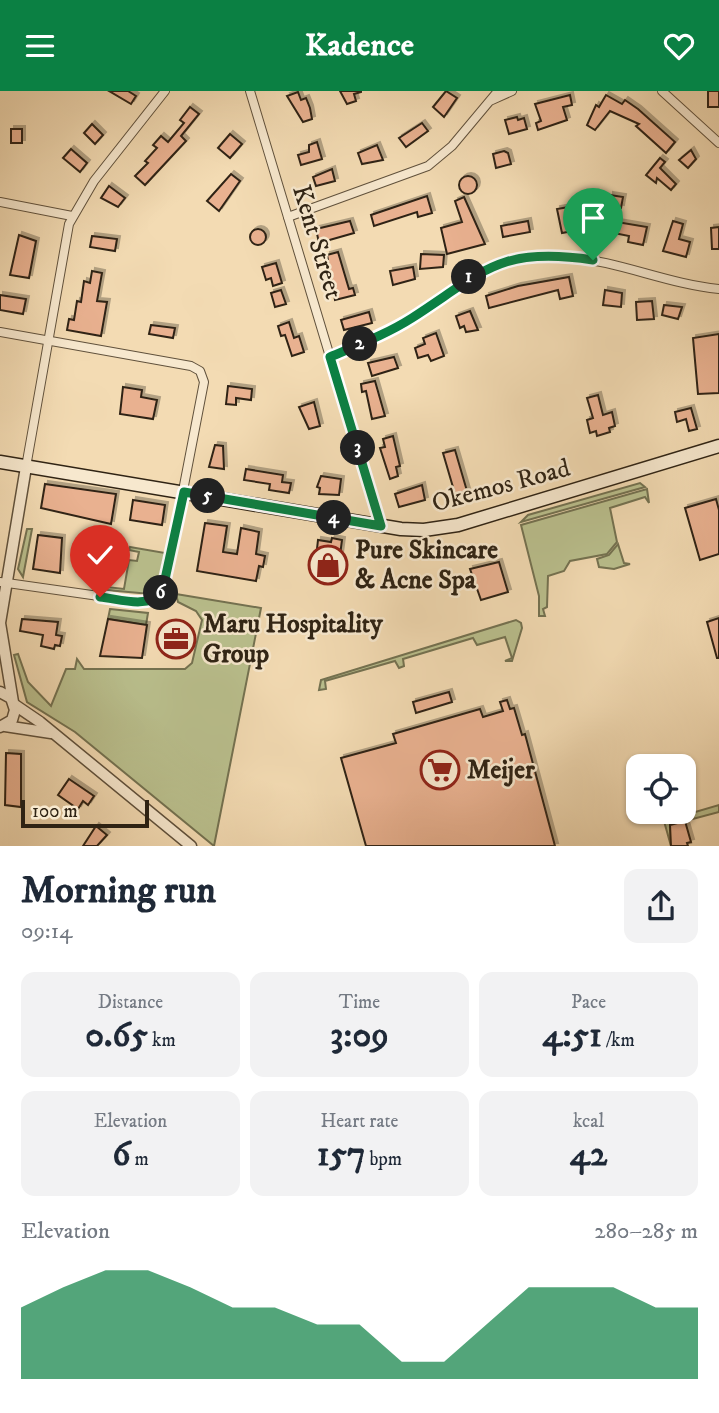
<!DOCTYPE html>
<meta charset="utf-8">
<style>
:root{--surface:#fff;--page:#f2f2f3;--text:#1f2937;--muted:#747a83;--accent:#0b8043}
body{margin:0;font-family:"IM FELL DW Pica",serif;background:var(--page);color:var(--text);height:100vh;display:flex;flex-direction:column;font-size:26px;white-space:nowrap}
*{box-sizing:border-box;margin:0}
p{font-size:23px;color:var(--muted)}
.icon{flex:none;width:38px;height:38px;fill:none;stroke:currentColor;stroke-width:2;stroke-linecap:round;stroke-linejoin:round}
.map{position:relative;height:755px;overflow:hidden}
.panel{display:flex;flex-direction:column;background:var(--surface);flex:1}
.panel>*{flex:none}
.controls{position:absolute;left:626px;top:663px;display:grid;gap:14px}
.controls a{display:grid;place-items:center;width:70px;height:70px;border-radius:14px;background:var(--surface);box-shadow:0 2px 5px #0004;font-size:35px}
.scale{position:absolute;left:21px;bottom:18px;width:128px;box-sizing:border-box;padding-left:7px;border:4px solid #2f2314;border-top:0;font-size:19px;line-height:24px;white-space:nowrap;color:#2f2314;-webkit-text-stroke:5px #f7e8ce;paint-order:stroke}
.pin{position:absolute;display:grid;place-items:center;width:60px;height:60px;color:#fff;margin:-72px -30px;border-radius:50% 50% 50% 0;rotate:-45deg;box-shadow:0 0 7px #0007}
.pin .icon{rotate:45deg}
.km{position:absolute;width:35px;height:35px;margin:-18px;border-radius:50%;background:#222;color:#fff;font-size:19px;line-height:35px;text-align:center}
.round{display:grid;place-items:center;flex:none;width:74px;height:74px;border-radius:14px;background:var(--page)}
.headline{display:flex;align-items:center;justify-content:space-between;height:119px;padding:0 21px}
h1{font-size:38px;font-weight:700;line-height:52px}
.metrics{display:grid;grid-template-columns:repeat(3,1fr);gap:10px;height:119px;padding:7px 21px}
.metrics div{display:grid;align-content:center;border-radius:14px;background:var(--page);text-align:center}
.metrics b{font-size:35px;font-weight:700}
.metrics small{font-size:19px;font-weight:400}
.metrics p{font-size:19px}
.chart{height:196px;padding:14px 21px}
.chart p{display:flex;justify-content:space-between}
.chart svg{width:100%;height:126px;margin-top:7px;fill:var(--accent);opacity:.7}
header{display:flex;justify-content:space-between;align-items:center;height:91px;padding:0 21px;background:var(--accent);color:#fff;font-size:32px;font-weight:700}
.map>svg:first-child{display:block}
.green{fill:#bac08e;stroke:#747251;stroke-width:2}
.building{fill:#e9b190;stroke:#2f2314;stroke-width:2;filter:url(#shadow)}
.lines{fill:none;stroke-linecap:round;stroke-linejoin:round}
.minor-casing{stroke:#60513c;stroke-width:10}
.tertiary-casing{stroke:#60513c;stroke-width:13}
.secondary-casing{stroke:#2f2314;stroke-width:15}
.minor{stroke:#f7e8ce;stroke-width:8}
.tertiary{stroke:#f7e8ce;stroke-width:10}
.secondary{stroke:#f7e8ce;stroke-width:12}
.route-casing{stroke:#fff;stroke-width:14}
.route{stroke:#0b8043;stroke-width:9}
.labels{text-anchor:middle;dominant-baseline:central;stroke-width:5;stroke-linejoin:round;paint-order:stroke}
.street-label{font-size:26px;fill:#2f2314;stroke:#f7e8ce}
.poi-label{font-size:26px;font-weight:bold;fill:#2f2314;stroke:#f7e8ce;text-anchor:start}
</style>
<header><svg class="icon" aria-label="menu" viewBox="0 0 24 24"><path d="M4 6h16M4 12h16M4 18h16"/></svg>Kadence<svg class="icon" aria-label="heart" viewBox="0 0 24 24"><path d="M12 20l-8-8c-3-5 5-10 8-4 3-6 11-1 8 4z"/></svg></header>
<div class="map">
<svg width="719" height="755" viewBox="0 0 719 755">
<defs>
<filter id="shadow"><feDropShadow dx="3" dy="-3" stdDeviation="0" flood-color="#0004"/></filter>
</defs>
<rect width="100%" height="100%" fill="#f3dbb3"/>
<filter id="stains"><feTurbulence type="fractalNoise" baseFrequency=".00286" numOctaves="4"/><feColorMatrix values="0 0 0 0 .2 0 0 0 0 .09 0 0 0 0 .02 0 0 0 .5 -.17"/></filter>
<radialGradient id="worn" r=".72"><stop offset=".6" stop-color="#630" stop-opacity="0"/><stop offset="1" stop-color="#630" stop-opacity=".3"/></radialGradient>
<!-- green -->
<g class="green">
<polygon points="640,392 645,396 521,431 528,424"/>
<polygon points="647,398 649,412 645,406 610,417 617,451 607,463 570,470 564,480 548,485 547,516 543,518 545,525 539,525 539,505 521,434"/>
<polygon points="27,438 32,438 23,486 18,478"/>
<polygon points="618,453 624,472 630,473 614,478 599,476 597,468 609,464"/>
<polygon points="130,456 165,462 158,494 150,503 107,499 107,496 124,498 129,469 137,470 139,461 129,459"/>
<polygon points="176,503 261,517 214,755 75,641 27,611 14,564 18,563 28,591 51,615 66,578 75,578 77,568 84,578 185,578 192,572 202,529 196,520 178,511"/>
<polygon points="110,518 148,522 146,534 108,528"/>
<polygon points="516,529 521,532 522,537 512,570 505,570 512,567 505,546 477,554 473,547 403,568 404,575 399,577 395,570 325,590 326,598 319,599 321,589"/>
<polygon points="719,714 719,721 670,734 671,755 662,723 668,729"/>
</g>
<!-- building -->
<g class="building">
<polygon points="109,0 128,0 136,5 131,13"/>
<polygon points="340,0 361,0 361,1 354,3 356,10 347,13"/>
<polygon points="446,0 457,7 444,26 433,16"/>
<rect x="708" y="0" width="11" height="16"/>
<polygon points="298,1 301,9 306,7 310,17 312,28 303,31 287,5"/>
<polygon points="570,4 572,14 563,16 567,29 538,39 536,32 541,30 535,13"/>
<polygon points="606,4 622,13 625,9 638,18 675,51 666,62 636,35 639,33 610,20 595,39 587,34 596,14 599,16"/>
<polygon points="190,16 199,23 181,45 186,50 145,94 135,85 148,72 145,70 157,57 153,54 161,45 168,51 184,32 180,29"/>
<polygon points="517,26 518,29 524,27 527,38 509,43 505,29"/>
<polygon points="422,32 428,40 406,56 399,47"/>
<polygon points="92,33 103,44 95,53 84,42"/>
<rect x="11" y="38" width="11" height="14"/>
<polygon points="230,43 242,53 230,67 218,57"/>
<polygon points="317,51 322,68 301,74 298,64 309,61 309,54"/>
<polygon points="377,54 383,69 362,73 358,62"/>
<polygon points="71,58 87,72 80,81 63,67"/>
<polygon points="691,59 696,68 688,77 679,69"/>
<polygon points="504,60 508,62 511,73 496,77 493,63"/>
<polygon points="660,67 665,71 660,77 676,93 671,99 657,87 656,92 646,84"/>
<polygon points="332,78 335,90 316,95 313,86"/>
<polygon points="231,83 240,90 219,120 207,110"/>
<circle cx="468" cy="94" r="9"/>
<polygon points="109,95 125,107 118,116 101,107"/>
<polygon points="610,104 623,106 621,117 599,112 599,117 590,116 590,111 585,110 585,106 610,107"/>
<polygon points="427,105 432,122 418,126 417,121 374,135 371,124"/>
<polygon points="464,106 485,153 447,163 441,137 462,131 455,110"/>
<polygon points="569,116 572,131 596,129 597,140 583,141 583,138 562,142 557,118"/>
<polygon points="350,130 354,142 319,152 316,138"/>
<polygon points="528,130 530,141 503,146 501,135"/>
<polygon points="611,130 647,136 643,154 628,151 629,145 609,141"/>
<polygon points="673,130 683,133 679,148 690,151 686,166 663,160"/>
<polygon points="719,136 719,158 712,158 711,137"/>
<circle cx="258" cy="146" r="8"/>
<polygon points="19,144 36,150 29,187 10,184"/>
<polygon points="92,145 117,148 115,160 90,156"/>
<polygon points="338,161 349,198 353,197 355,204 335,209 327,164"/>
<polygon points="421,163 444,164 443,176 420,178"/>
<polygon points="276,172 282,192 273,195 271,187 266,189 262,176"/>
<polygon points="413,176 415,188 393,194 390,180"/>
<polygon points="92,180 102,182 97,210 107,211 101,245 67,239 69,228 74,229 77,210 81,211 84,190 90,192"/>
<polygon points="569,186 573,205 560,208 558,199 489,217 486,205 518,195"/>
<polygon points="281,199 286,213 275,216 271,202"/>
<polygon points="605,199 622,202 621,216 603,214"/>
<polygon points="0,204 26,208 23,223 0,219"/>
<polygon points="652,210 654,228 637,229 636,211"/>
<polygon points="664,214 682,216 678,228 662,224"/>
<polygon points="470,220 478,239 466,241 464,235 460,237 456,225"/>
<polygon points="369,221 372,232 344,239 341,229"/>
<polygon points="289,231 294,247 299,245 304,261 292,265 285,244 281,245 278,235"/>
<polygon points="151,234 175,237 173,247 149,243"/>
<polygon points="436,242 444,265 431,270 428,264 418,267 415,257 425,253 423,247"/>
<polygon points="719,243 719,302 698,303 693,247"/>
<polygon points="394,266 398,277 372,285 368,272"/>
<polygon points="375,290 385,325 372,328 366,300 362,301 361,293"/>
<polygon points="228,295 252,298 251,309 236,307 236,314 226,313"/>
<polygon points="123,296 142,299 141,306 157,309 153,328 120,323"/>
<polygon points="598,304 603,324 612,321 615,335 609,337 610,341 597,345 596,340 590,342 587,329 593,327 587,307"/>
<polygon points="314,311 320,335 309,338 299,316"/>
<polygon points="691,317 697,338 689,340 686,328 677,331 675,321"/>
<polygon points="393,345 400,375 396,376 398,385 390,388 380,357 385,356 383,348"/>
<polygon points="215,354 223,355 224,378 209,376"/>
<polygon points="455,359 467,400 455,403 443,362"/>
<polygon points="246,378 283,384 282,391 291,392 289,402 269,399 270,393 244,389"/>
<polygon points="321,385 341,388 339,404 319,403 320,397 317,396"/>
<polygon points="45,393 116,403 111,433 41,417"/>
<polygon points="422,394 425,409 399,416 395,403"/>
<polygon points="716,408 719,419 719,463 700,469 685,417"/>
<polygon points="133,409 165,414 162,434 130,429"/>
<polygon points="205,432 227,435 223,461 237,463 241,437 259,441 256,463 265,465 263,476 259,475 256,490 197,480"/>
<polygon points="38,444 62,447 60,482 33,478"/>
<polygon points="332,447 342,449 338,480 315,476 318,449 331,451"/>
<polygon points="499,471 508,501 481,509 470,478"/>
<polygon points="719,527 719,567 717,567 707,531"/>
<polygon points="22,528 58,531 56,544 62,545 60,555 55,554 54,558 41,555 43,544 20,540"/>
<polygon points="108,528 147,534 142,567 100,565"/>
<polygon points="170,540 182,540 181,560 173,560 173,555 170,555"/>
<polygon points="449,601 452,611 416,622 413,611"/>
<polygon points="507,609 510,618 514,617 522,644 525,643 555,755 366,755 341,667 396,652 393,643 480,618 483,626 503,620 500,611"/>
<polygon points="6,662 21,663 21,716 5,714"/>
<polygon points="69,688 94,705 88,714 83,710 78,718 58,704"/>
<polygon points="685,730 691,751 687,752 688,755 671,755 670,734"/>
<polygon points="96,735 107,744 97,755 83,755"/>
</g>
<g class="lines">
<defs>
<g id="minor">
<polyline points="250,0 381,435"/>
<polyline points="662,0 719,52"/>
<polyline points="492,9 512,0"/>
<polyline points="0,111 72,125"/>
<polyline points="288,126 428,75 452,55 498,0"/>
<polyline points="0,241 191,275 200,280 204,291 164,498 155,508 141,511 0,491"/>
<path d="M330 266C358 254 387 243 412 227 470 189 492 160 567 166 619 170 667 193 719 198"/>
<polyline points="26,376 69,133 94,90 165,0"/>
</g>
<g id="tertiary">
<polyline points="0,601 11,607 15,619 12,629 0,636"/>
<polyline points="13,611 0,532 26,376"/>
<polyline points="15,614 40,631 191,755"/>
<polyline points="5,635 51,642"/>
</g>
<polyline id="secondary" points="0,371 401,438 424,439 458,434 719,355"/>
</defs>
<!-- minor casing -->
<use href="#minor" class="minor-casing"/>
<!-- tertiary casing -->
<use href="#tertiary" class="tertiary-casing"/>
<!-- secondary casing -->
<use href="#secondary" class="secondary-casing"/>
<!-- minor -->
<use href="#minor" class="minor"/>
<!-- tertiary -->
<use href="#tertiary" class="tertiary"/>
<!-- secondary -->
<use href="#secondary" class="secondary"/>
</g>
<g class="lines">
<defs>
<path id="route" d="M100 506C120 508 146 518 162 502L184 401 381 435 330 266C358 254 387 243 412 227 485 180 499 155 593 169"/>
</defs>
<!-- route casing -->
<use href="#route" class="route-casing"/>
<!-- route -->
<use href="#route" class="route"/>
</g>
<!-- icons -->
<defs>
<symbol id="shop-ring" viewBox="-11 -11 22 22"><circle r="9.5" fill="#f7e8ce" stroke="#8f2418" stroke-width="1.5"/><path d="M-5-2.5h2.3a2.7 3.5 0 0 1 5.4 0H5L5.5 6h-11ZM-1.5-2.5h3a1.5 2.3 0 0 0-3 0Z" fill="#8f2418"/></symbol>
<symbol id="office-ring" viewBox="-11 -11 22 22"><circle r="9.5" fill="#f7e8ce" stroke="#8f2418" stroke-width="1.5"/><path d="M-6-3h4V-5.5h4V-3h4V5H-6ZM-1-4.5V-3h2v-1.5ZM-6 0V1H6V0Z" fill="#8f2418"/></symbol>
<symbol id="supermarket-ring" viewBox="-11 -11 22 22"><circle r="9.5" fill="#f7e8ce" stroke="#8f2418" stroke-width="1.5"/><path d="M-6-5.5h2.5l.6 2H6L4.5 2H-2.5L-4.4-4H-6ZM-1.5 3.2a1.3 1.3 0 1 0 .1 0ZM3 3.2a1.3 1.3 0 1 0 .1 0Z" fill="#8f2418"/></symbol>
</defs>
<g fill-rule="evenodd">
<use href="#shop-ring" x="306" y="452" width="44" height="44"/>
<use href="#office-ring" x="154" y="526" width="44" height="44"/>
<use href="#supermarket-ring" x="418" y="657" width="44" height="44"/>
</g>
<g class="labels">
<!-- street labels -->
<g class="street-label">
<text transform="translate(317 151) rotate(73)">Kent Street</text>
<text transform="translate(501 395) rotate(-15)">Okemos Road</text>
</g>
<!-- poi labels -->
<g class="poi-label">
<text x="355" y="459">Pure Skincare<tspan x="355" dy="30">&amp; Acne Spa</tspan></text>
<text x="203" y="533">Maru Hospitality<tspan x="203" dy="30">Group</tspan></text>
<text x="467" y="679">Meijer</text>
</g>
</g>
<rect width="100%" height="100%" filter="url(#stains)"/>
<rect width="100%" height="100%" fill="url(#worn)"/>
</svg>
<div class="controls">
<a><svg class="icon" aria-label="locate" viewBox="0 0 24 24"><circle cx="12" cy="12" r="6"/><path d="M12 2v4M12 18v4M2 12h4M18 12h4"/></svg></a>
</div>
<div class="scale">100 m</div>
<div class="pin" style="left:593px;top:169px;background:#1e9e55"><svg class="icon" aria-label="arrive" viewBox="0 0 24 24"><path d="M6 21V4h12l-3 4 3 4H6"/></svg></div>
<div class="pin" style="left:100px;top:506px;background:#d93025"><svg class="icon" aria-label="check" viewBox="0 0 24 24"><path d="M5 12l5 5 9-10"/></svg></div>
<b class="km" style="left:469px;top:186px">1</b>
<b class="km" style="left:360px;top:253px">2</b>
<b class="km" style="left:358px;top:357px">3</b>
<b class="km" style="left:334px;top:427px">4</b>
<b class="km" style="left:208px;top:405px">5</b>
<b class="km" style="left:161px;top:502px">6</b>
</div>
<section class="panel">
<div class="headline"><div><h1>Morning run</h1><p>09:14</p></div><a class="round"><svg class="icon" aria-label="share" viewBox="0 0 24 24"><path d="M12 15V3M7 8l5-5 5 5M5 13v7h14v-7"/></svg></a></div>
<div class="metrics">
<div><p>Distance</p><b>0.65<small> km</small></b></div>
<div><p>Time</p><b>3:09</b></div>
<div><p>Pace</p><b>4:51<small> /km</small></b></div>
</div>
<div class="metrics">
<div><p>Elevation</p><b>6<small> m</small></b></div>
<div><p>Heart rate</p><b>157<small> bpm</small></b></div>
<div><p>kcal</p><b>42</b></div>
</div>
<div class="chart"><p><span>Elevation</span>280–285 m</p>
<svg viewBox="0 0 160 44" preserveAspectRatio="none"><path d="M0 44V19L10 12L20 6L30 6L40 12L50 19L60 19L70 25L80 25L90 38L100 38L110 25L120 12L130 12L140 12L150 19L160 19V44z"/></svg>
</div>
</section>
